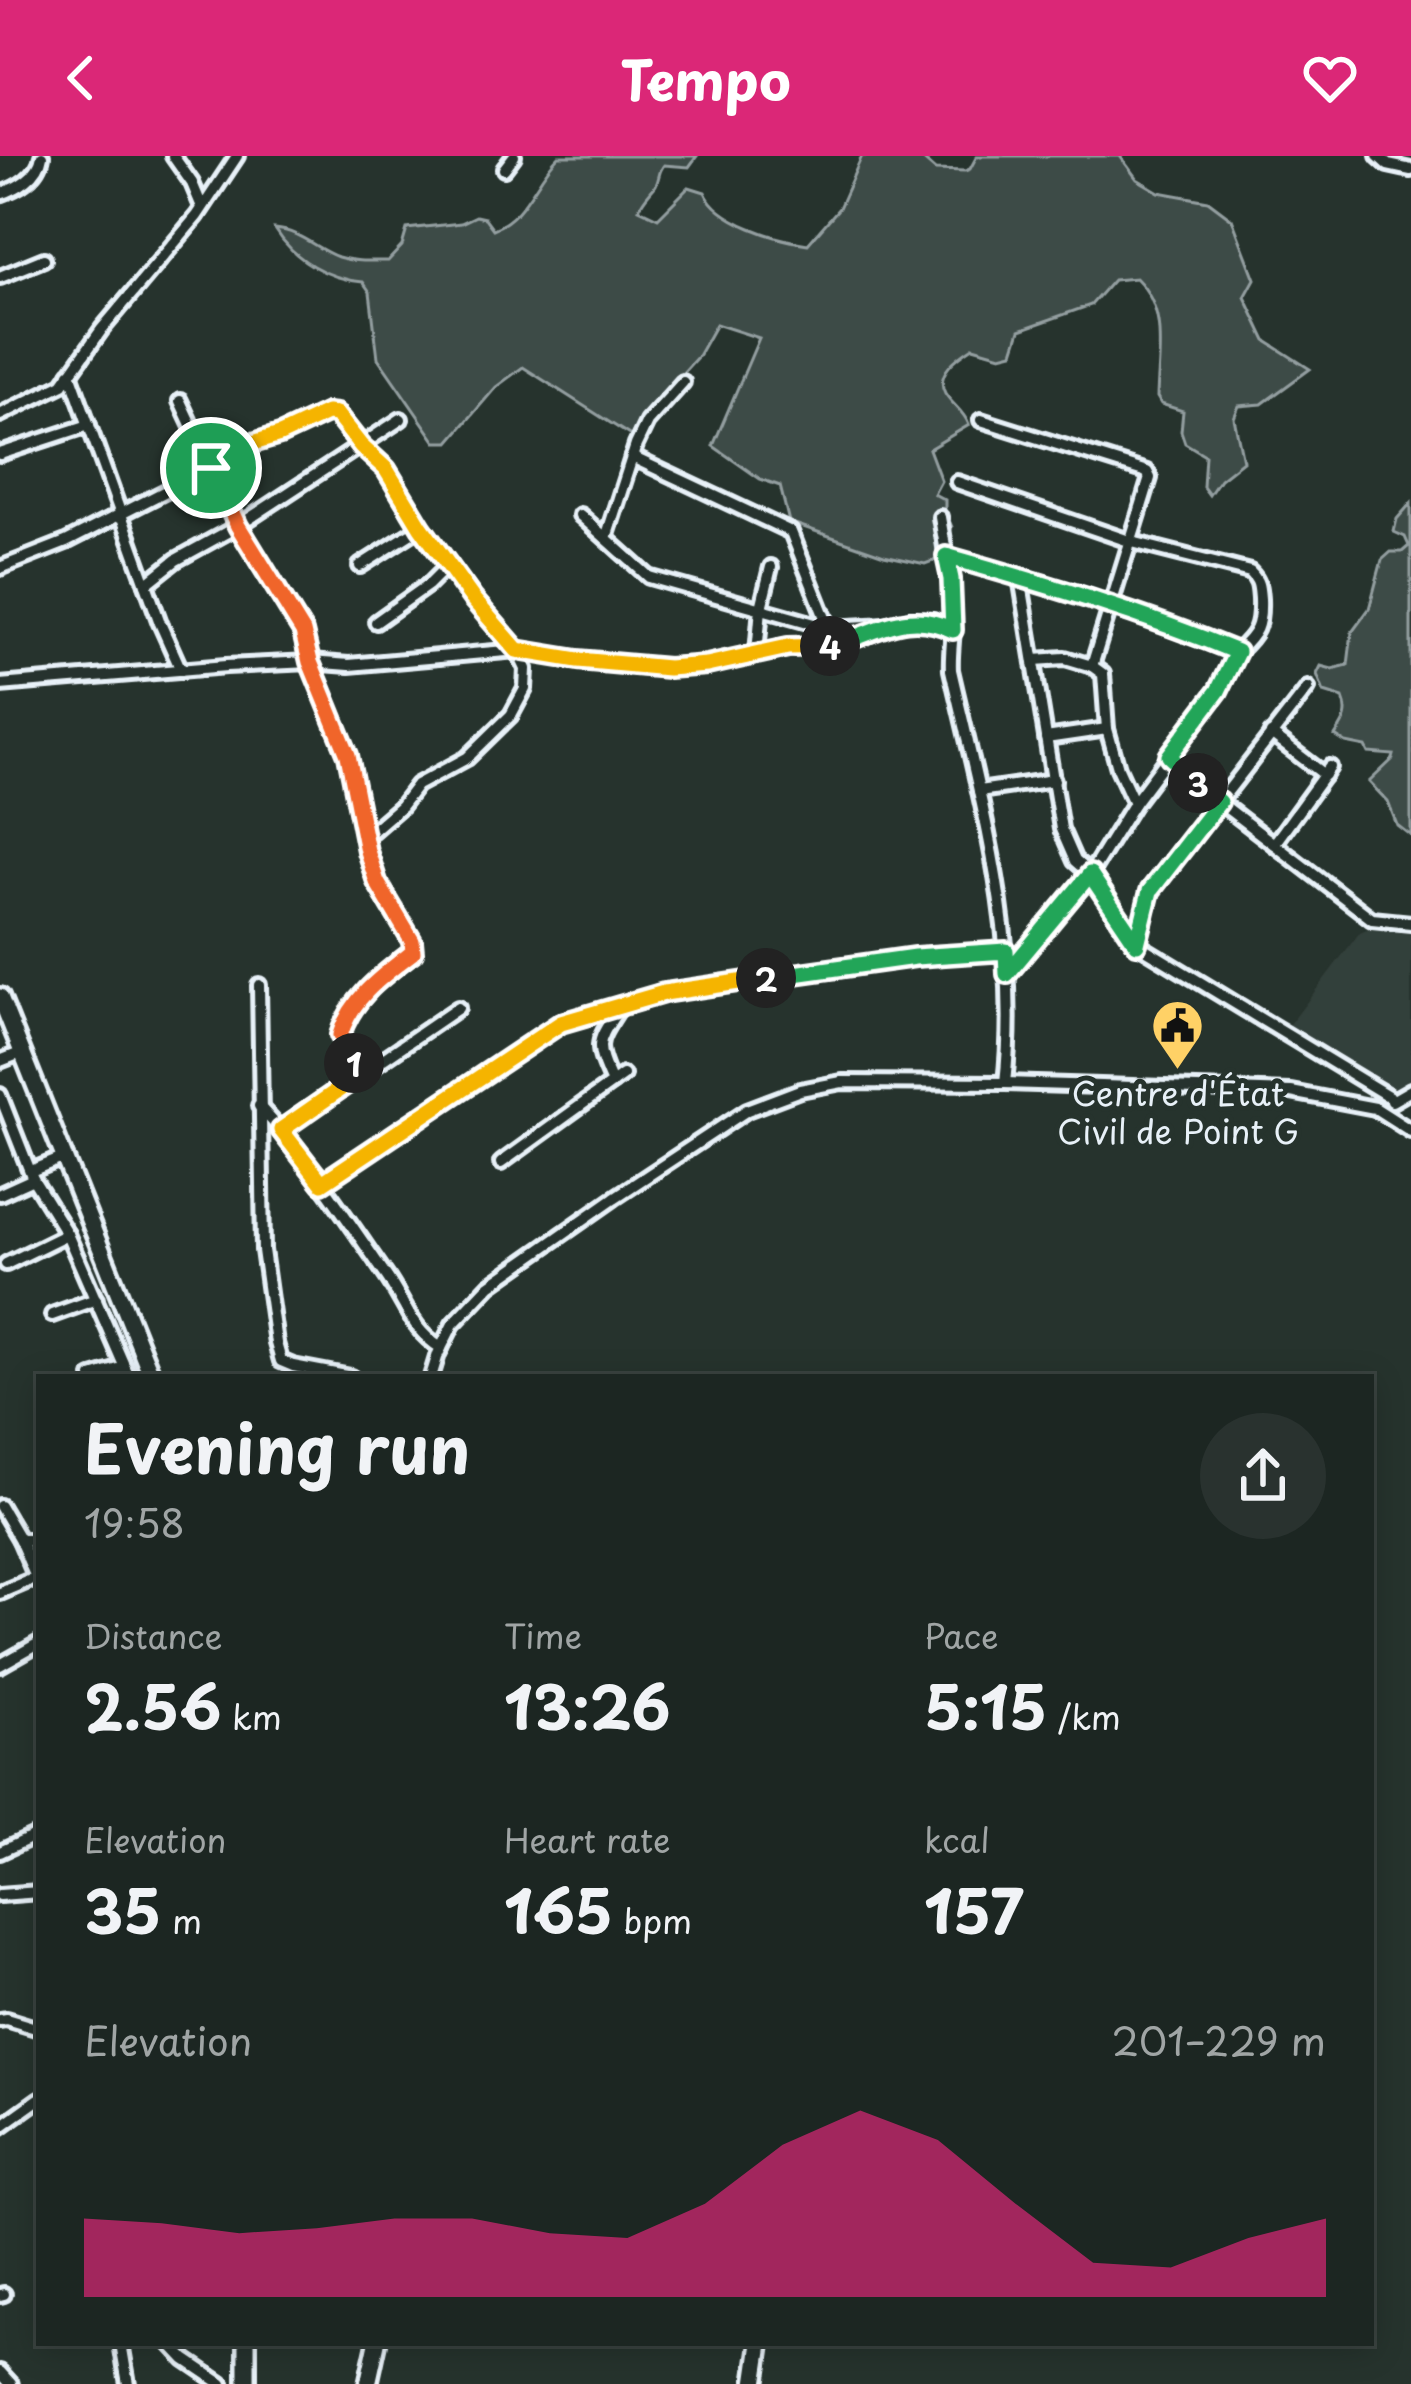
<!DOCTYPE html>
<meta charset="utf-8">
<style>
:root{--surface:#1c2622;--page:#29322f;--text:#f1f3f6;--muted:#a0a5a5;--line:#3a4340;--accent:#db2777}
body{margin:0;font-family:"Playpen Sans",sans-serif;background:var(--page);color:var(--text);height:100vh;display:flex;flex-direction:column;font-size:45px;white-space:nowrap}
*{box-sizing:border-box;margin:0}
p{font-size:39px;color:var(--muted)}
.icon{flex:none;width:66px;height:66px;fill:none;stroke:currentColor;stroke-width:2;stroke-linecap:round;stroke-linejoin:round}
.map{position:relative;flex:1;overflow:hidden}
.side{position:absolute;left:36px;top:1218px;width:1338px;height:972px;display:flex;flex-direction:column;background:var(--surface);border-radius:0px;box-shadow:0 6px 30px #0003,0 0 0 3px var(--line)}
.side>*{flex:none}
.pin{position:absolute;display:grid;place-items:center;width:102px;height:102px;color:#fff;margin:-51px;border:6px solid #fff;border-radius:50%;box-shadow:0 3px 12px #0007}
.km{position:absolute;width:60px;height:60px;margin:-30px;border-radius:50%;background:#222;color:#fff;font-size:33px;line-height:60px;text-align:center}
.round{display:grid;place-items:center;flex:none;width:126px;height:126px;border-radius:63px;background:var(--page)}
.head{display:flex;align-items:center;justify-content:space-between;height:204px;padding:0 48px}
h1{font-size:66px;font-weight:700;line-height:90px}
.metrics{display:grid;grid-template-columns:repeat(3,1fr);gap:18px;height:204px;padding:12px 48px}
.metrics div{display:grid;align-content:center}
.metrics b{font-size:60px;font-weight:700}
.metrics small{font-size:33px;font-weight:400}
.metrics p{font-size:33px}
.chart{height:336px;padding:24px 48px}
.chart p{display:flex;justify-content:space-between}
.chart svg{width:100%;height:216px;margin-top:12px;fill:var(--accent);opacity:.7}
header{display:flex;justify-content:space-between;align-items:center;height:156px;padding:0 48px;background:var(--accent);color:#fff;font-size:54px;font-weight:700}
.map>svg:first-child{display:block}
.built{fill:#333f3a}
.green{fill:#3e4b47;stroke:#939ea0;stroke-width:3}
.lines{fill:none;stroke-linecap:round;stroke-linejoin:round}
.minor-casing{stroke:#e8f1f8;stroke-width:20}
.highway-casing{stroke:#e8f1f8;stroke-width:24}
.minor{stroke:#26332d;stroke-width:10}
.highway{stroke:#26332d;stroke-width:15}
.split-1-casing{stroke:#fff;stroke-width:24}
.split-2-casing{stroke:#fff;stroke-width:24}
.split-3-casing{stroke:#fff;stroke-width:24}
.split-4-casing{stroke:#fff;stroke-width:24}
.split-5-casing{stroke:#fff;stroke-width:24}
.split-1{stroke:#f0652b;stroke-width:15}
.split-2{stroke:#f5b400;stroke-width:15}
.split-3{stroke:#22a559;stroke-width:15}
.split-4{stroke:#22a559;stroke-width:15}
.split-5{stroke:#f5b400;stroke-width:15}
.labels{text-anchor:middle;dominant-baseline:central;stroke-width:10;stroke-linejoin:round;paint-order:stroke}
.poi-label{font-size:33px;fill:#e8f1f8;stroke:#26332d}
</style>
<header><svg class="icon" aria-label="back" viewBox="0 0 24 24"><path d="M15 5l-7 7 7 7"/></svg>Tempo<svg class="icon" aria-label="heart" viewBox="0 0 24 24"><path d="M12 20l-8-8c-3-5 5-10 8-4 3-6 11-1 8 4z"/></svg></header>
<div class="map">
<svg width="1411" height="2228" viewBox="0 0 1411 2228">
<rect width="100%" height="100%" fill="#26332d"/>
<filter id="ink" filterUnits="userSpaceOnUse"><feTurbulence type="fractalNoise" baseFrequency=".00833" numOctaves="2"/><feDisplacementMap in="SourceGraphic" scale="24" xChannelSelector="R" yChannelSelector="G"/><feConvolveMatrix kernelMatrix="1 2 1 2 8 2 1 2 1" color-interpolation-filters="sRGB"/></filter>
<g filter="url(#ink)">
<!-- built -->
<polygon class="built" points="1378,768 1411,771 1411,925 1393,933 1287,872 1360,776"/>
<!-- green -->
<g class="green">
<path d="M559 0H697L689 11 664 9C658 16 660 21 656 29 650 37 643 43 639 53L658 62 689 31 705 36C717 66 778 84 808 88L839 52 862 0H919L935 14 965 15 970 13 977 0H1120L1137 23 1159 36 1208 45 1232 63 1255 123 1245 141 1266 185 1310 213 1262 248 1239 250 1234 262 1243 305 1220 323 1209 339 1203 331 1205 299 1185 287 1181 275 1183 255 1161 248 1157 241C1158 199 1169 155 1136 122L1113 124 1091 149 1020 174 1013 196 1001 199 973 191C959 200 934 217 945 237 952 249 964 255 969 269L929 293 941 325 934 338 945 344V355L952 371 944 391V401L925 408 884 399 789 366 780 330 760 323 713 290 759 182 716 168 698 200 641 263 634 282 523 211 496 231 449 286H436L378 202 370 136 363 126C328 123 294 104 275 73 300 75 316 93 338 101 354 106 371 105 388 105L402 90 407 73 461 67 476 60 485 62 493 73C526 61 535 23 559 0Z"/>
<path d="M1411 347V680L1397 669 1388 646 1369 626 1393 603 1394 599 1369 597 1366 591 1346 587 1335 580C1344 566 1350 558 1343 542L1324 536 1317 518 1321 510 1332 513 1348 509 1352 476 1369 453 1382 404 1391 396H1402L1409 390 1405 381 1394 376 1397 363Z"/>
</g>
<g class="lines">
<defs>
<g id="minor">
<polyline points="173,0 192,27 202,51"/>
<polyline points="1378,0 1388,9 1411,14"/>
<polyline points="504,13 514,0"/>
<path d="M0 38C18 32 39 20 42 0"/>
<polyline points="0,121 44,103"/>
<polyline points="70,217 160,467 181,514"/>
<path d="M180 245 238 370 303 476 310 506 348 599 367 695 377 726 412 785 413 797C383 820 352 841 340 879L360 919"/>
<polyline points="0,259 63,228 102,173 197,60 237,0"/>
<polyline points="981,264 1147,316 1150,322 1092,510 1065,502 1034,504"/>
<polyline points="0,298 89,269"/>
<polyline points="632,301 791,376 829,472"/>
<path d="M957 326 1132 386 1250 416C1259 425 1259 430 1260 443 1261 470 1257 478 1237 496"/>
<polyline points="580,359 649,421 829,472 888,469 909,463 933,464 953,474"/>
<path d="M940 361C946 396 952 430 953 466 953 482 950 498 951 514 982 649 1021 787 1005 927"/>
<polyline points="606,382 636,289 647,266 683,226"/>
<polyline points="946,400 1020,421"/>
<polyline points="360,410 421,371"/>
<polyline points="0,412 66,386 211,312 253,287 280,279 327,257 336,258 361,290 386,313 421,371 473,442 517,494 526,513 525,533 511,559 467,602 417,629 401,650 364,682"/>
<polyline points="146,428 176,404 238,370 401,263"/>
<polyline points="376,466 428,429 449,408"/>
<polyline points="757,497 761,452 771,411"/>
<polyline points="1092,510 1103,518 1107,573 1118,612 1134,647"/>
<polyline points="0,529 226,510 310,506 349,509 517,494 577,504 668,512 707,509 788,491 826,491 853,484 888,469"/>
<polyline points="1271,578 1325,619"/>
<polyline points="1046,582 1107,573"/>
<polyline points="1169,600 1219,646 1372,763 1411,767"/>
<polyline points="979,635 1054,624"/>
<polyline points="1274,688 1330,611"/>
<polyline points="1137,788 1150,735 1308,532"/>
<polyline points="1007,818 1090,718 1134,647 1218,535 1237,496 1086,440 1020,421 1061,673 1075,705 1090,718 1137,788 1393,943"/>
<polyline points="259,829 263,1094 276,1187 281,1205 293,1210 351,1221"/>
<polyline points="0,905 23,896"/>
<path d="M612 927C593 885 597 887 621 849"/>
<polyline points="0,939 33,1023 67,1078 129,1221"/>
<polyline points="1392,945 1411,934"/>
<path d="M259 950C307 1002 345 1060 385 1118 405 1146 411 1174 441 1192"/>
<polyline points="281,973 458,852"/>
<polyline points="501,1007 623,919"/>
<polyline points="31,1015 65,1001"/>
<polyline points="322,1027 561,867 664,837 915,801 1006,795"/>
<polyline points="0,1038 33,1023"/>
<polyline points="6,1108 67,1078"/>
<polyline points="52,1159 96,1143"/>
<polyline points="92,1221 125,1211"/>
<polyline points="431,1221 438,1198 453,1168 490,1129 614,1042 747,954 800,934 842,926 1005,927 1291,936 1375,952 1411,975"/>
<polyline points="0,1350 20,1384 39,1384"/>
<polyline points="0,1437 33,1423 35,1419 20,1384"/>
<polyline points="0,1509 39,1487"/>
<polyline points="0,1696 39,1678"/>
<polyline points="0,1739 39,1736"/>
<polyline points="0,1864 6,1863 39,1873"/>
<polyline points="0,1971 39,1943"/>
<polyline points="0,2139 4,2138"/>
<polyline points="121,2187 128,2228"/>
<polyline points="170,2187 185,2203 222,2228"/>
<polyline points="0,2216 11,2228"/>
</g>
<g id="highway">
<polyline points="0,841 152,1221"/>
<polyline points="247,2187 247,2228"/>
<polyline points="368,2228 377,2187"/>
<polyline points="755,2228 761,2187"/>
</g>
</defs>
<!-- minor casing -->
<use href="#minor" class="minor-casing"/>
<!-- highway casing -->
<use href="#highway" class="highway-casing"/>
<!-- minor -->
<use href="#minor" class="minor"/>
<!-- highway -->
<use href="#highway" class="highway"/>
</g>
</g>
<g class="lines" filter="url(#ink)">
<defs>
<path id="split-1" d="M211 312 238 370 303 476 310 506 348 599 367 695 377 726 412 785 413 796C382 820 352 841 340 879L354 907"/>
<polyline id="split-2" points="354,907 360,919 281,974 322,1027 561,867 664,837 766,822"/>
<polyline id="split-3" points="766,822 915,801 1006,795 1007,818 1090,718 1137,788 1150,735 1219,646 1198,627"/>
<path id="split-4" d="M830 490C877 478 904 451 953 474L951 423 946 400C1045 428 1142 457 1237 496L1218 535 1169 600 1198 627"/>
<polyline id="split-5" points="211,312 253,287 280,279 327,257 336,258 361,290 386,313 421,371 472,442 517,494 578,504 668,512 707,509 788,491 830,490"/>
</defs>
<!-- split-1 casing -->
<use href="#split-1" class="split-1-casing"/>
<!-- split-2 casing -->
<use href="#split-2" class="split-2-casing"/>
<!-- split-3 casing -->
<use href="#split-3" class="split-3-casing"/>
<!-- split-4 casing -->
<use href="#split-4" class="split-4-casing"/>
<!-- split-5 casing -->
<use href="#split-5" class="split-5-casing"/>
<!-- split-1 -->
<use href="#split-1" class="split-1"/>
<!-- split-2 -->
<use href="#split-2" class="split-2"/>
<!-- split-3 -->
<use href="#split-3" class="split-3"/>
<!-- split-4 -->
<use href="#split-4" class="split-4"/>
<!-- split-5 -->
<use href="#split-5" class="split-5"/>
</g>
<!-- icons -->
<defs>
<symbol id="civic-pin" viewBox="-11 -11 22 30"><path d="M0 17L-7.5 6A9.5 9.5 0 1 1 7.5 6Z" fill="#ffd166" stroke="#26332d"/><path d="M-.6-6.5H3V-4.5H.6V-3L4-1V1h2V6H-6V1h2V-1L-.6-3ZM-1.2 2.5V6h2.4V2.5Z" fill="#111"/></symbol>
</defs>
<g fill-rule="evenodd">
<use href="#civic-pin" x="1148" y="840" width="59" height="81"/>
</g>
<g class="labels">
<!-- poi labels -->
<g class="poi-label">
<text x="1178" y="936">Centre d'État<tspan x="1178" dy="38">Civil de Point G</tspan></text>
</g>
</g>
</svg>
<div class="pin" style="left:211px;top:312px;background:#1e9e55"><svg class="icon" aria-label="arrive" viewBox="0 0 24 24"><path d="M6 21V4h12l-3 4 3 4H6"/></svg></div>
<b class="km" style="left:354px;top:907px">1</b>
<b class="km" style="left:766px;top:822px">2</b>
<b class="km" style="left:1198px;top:627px">3</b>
<b class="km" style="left:830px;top:490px">4</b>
<section class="side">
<div class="head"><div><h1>Evening run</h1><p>19:58</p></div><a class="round"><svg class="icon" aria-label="share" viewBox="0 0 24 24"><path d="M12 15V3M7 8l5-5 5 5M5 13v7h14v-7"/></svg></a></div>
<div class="metrics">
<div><p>Distance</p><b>2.56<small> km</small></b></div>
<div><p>Time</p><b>13:26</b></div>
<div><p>Pace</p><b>5:15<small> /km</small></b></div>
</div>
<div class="metrics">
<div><p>Elevation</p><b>35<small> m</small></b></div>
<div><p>Heart rate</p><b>165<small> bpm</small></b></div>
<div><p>kcal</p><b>157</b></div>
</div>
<div class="chart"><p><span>Elevation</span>201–229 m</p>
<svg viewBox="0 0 160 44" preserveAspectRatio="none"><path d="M0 44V28L10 29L20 31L30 30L40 28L50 28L60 31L70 32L80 25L90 13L100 6L110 12L120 25L130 37L140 38L150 32L160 28V44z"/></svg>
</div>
</section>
</div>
